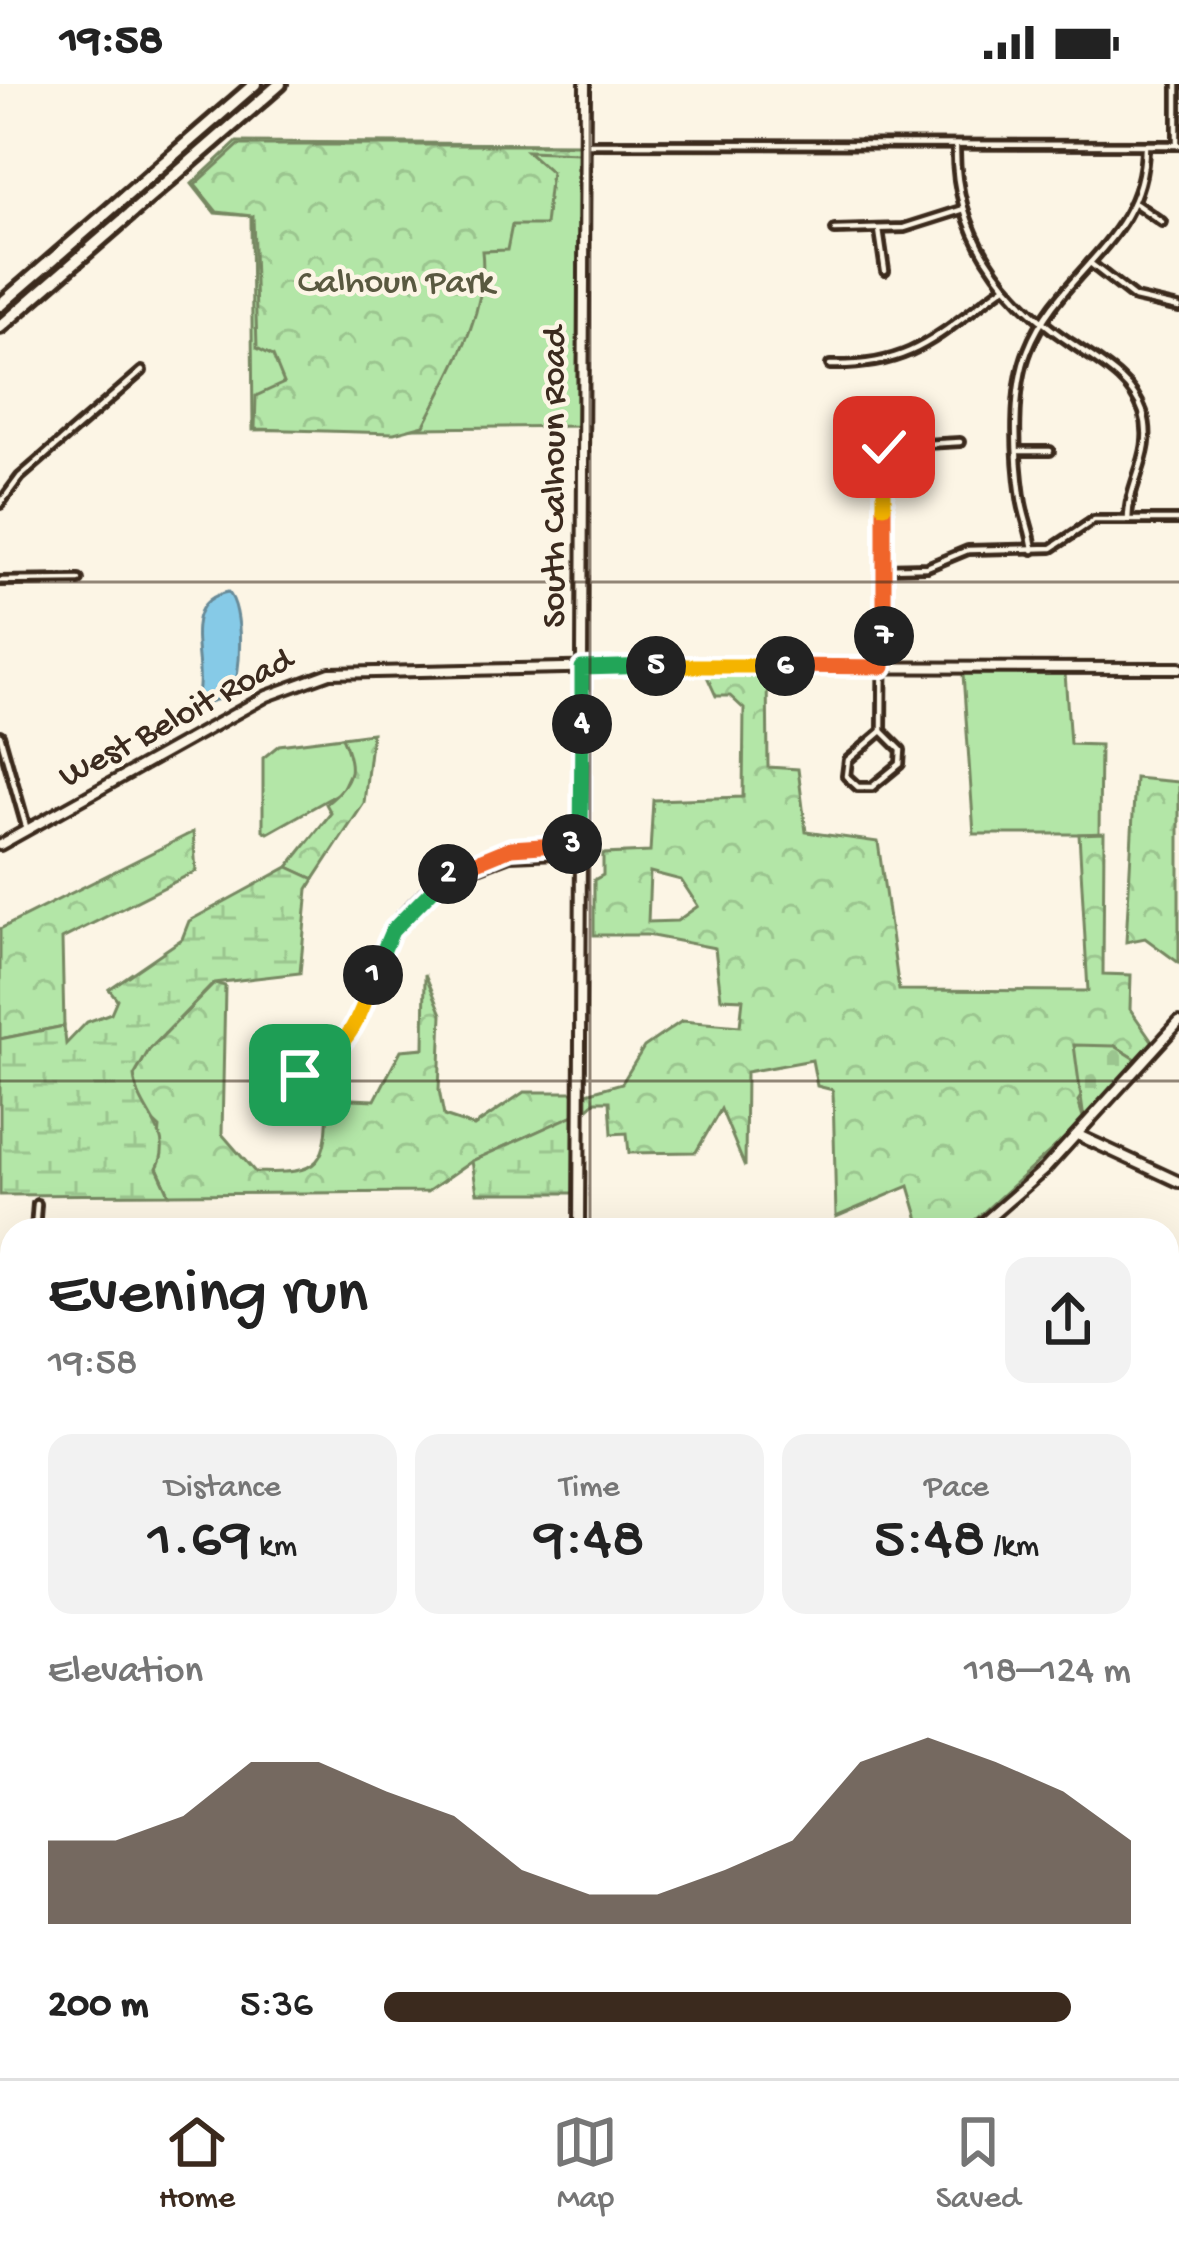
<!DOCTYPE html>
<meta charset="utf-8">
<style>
:root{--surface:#fff;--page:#f2f2f2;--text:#222;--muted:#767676;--line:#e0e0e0;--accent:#3b2a1e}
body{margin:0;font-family:"Gochi Hand",sans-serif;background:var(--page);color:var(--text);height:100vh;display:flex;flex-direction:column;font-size:45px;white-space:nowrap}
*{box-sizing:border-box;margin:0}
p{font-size:39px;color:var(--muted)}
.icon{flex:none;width:66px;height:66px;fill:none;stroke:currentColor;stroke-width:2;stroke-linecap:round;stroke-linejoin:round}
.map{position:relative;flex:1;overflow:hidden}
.sheet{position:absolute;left:0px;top:1134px;width:1179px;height:861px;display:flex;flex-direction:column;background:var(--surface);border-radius:36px 36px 0 0;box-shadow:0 12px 48px #0002}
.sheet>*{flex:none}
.pin{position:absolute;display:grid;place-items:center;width:102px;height:102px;color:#fff;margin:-51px;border-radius:24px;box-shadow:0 6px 18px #0006}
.km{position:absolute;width:60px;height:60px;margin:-30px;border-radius:50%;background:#222;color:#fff;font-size:33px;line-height:60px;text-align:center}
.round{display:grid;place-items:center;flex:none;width:126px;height:126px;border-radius:24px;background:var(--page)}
.head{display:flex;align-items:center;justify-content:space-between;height:204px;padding:0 48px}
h1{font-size:66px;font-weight:600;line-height:90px}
.stats{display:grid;grid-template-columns:repeat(3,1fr);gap:18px;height:204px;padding:12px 48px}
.stats div{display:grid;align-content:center;border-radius:24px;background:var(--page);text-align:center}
.stats b{font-size:60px;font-weight:600}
.stats small{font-size:33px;font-weight:400}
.stats p{font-size:33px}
.chart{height:336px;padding:24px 48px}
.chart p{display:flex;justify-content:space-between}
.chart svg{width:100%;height:216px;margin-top:12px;fill:var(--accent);opacity:.7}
ul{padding:0 48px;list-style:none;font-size:39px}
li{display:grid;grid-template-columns:192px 144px 1fr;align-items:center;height:90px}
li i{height:30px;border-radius:15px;background:var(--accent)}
.status{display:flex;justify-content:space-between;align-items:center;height:84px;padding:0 60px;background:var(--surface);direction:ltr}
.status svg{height:33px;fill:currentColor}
.dock{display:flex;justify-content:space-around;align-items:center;height:168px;border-top:3px solid var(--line);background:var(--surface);font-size:33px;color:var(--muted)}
.dock a{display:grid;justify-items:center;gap:6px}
.dock .active{color:var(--accent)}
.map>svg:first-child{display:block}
.green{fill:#b3e6a7;stroke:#778862;stroke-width:3}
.forest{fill:url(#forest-crowns);stroke:#778862;stroke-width:3;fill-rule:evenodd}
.wetland{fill:url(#wetland-marsh);stroke:#778862;stroke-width:3}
.cemetery{fill:url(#cemetery-stones);stroke:#778862;stroke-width:3}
.water{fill:#86cae7;stroke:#688a97;stroke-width:3}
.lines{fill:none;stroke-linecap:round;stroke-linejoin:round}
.street-casing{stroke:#3b2a1e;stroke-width:14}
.secondary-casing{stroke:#3b2a1e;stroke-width:16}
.highway-casing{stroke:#3b2a1e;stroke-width:20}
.street{stroke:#fcf5e5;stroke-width:4.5}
.secondary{stroke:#fcf5e5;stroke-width:8}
.highway{stroke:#fcf5e5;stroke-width:10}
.split-1-casing{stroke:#fff;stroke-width:24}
.split-2-casing{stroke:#fff;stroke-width:24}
.split-3-casing{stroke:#fff;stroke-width:24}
.split-4-casing{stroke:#fff;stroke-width:24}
.split-5-casing{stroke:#fff;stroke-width:24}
.split-6-casing{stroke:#fff;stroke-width:24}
.split-7-casing{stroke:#fff;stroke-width:24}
.split-8-casing{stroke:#fff;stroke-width:24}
.split-9-casing{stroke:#fff;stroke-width:24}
.split-1{stroke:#f5b400;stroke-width:15}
.split-2{stroke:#22a559;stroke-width:15}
.split-3{stroke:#f0652b;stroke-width:15}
.split-4{stroke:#22a559;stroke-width:15}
.split-5{stroke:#22a559;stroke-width:15}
.split-6{stroke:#f5b400;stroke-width:15}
.split-7{stroke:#f0652b;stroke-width:15}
.split-8{stroke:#f0652b;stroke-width:15}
.split-9{stroke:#f5b400;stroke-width:15}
.grid{fill:none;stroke:#3b2a1e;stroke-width:3;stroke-opacity:0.55}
.labels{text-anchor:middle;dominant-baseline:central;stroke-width:9;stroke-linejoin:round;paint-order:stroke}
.park-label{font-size:36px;fill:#595940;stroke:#fcf5e5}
.street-label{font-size:36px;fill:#3b2a1e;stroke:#fcf5e5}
</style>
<div class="status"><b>19:58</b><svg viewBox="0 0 49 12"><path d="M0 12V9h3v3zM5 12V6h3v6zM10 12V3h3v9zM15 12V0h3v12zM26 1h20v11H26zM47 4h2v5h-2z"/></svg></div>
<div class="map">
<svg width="1179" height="1994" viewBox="0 0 1179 1994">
<defs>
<pattern id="forest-crowns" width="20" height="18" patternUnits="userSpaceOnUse" patternTransform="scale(3)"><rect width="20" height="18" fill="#b3e6a7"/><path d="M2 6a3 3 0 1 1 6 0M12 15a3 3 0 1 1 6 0" fill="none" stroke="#9bc58f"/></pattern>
<pattern id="wetland-marsh" width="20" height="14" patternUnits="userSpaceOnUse" patternTransform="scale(3)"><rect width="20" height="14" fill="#b3e6a7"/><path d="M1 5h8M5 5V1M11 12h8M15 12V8" fill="none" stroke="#9bc58f"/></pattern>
<pattern id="cemetery-stones" width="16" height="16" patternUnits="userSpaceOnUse" patternTransform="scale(3)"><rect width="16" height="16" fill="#b3e6a7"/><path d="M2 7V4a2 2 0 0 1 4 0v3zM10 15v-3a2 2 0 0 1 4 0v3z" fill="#9bc58f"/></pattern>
</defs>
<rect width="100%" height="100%" fill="#fcf5e5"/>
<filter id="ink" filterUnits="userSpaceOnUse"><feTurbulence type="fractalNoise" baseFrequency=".00833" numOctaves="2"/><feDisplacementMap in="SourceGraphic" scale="24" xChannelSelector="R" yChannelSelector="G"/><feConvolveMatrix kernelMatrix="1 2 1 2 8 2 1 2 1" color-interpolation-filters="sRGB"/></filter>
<g filter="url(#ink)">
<!-- green -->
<g class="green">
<polygon points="237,58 584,60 583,342 253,346 251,132 215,129 192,100"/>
<polygon points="1065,589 1070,660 1100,661 1099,750 974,750 963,590"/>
<polygon points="342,653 354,680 341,708 268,749 263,746 263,674 279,661"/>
<polygon points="1167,1206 1179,1208 1179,1535 1167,1529"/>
<polygon points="1167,1633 1179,1633 1179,1858 1167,1857"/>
<polygon points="12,1910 12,1983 374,1983 374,1994 0,1994 0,1918"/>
</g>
<!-- forest -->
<g class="forest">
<path d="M239 61H579L582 64 578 69 527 67 551 88 545 141H512L507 166 482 167C489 228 451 288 424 341L394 349 255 345 256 312 284 299 273 272 257 264 253 132 217 128 195 101Z"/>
<path d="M705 588H767L768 683 798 685 806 748 878 758 899 906 1088 907 1079 750 1104 749 1103 890 1131 891 1130 925 1155 961 1139 977 1115 962 1078 1017 1084 1036 964 1146H922L909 1102 836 1133 833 1006 817 1002 812 976 746 988 745 1083 721 1025 696 1068 629 1069 627 1049 612 1050 610 1017H596L587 1025V1009L622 999 644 963 682 937 740 942 743 915 721 914 715 864 647 851H594V796L603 791V770L650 768 653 716 743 713 744 625 730 612H716ZM650 788 681 796 698 822 677 837 648 838Z"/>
<path d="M372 649 364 719 314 795 288 783 331 729 326 720C354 698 356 684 342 653Z"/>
<polygon points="1135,694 1179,698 1179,879 1145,854 1126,858"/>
<polygon points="193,748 196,787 62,855 64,942 0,955 0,845"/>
<path d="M425 890 442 930 439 1006 444 1032 474 1042 524 1008H576L574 1031 472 1077 427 1108 169 1110 157 1083 160 1044 143 1028 134 992 149 966 215 899 225 902 222 1050 255 1088C323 1091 327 1080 328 1014L375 1016 401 966 424 964Z"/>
</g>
<!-- wetland -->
<g class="wetland">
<path d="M288 783 314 795 308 805 300 889 214 899 149 966 134 992C138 1029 176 1049 157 1084L169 1110 0 1111V955L64 942 66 960 87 938 111 929 117 915 109 905 182 855 189 837Z"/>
<polygon points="574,1031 575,1109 477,1109 472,1077"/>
</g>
<!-- cemetery -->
<polygon class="cemetery" points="1074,961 1115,962 1139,977 1084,1036"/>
<!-- water -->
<path class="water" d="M228 508C244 523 242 593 231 612L208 618 198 609C206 578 176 518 228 508Z"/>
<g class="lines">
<defs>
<g id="street">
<polyline points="584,60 1179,61"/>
<path d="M956 61C954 147 1002 213 1071 259 1098 278 1132 295 1143 328 1156 369 1128 397 1128 436"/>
<polyline points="1177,61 1177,0"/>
<polyline points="1136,120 1162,138"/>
<polyline points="835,146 904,144 964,125"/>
<polyline points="879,146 885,187"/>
<polyline points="1090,179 1135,214 1179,224"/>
<path d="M830 281C915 283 939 249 1004 203"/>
<polyline points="856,364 960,358"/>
<polyline points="1020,367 1050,367"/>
<polyline points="0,420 20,393 142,287"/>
<path d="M1033 466C1031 447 1023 431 1021 413 1015 371 1012 305 1028 266 1059 186 1144 158 1145 63"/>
<polyline points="884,484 927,483 968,466 1052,464 1094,436 1179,436"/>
<polyline points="0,497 79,496"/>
<polyline points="882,647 884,363"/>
<polygon points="882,647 901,666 900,680 872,703 858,703 846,692 848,676"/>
<polyline points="0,651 27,746"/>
<polyline points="444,797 510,772 581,769"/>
<path d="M300 991C374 949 350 926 381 864 421 785 500 761 581 760"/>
<polyline points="35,1146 37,1120"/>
<polyline points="0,1193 12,1183"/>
<polyline points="0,1206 12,1219"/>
<polyline points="0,1334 12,1336"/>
<polyline points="0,1401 12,1401"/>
<polyline points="0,1462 12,1462"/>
<polyline points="0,1580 12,1580"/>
<polyline points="0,1641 12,1641"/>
<polyline points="0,1701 12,1702"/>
<polyline points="0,1765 12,1762"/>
<polyline points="0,1846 1,1835"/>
<polyline points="1167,1894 1179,1894"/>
<polyline points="701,1983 701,1994"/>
<polyline points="37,1994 54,1983"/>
<polyline points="632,1994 640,1983"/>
<polyline points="786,1994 786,1983"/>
<polyline points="1091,1994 1091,1983"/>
</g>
<g id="secondary">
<polyline points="0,761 267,612 330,589 610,583 1179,584"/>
<polyline points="1078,1051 1179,1098"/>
<polyline points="579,1146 585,0"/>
<polyline points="975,1146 1045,1085 1179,938"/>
<polyline points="0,1910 12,1902"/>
<polyline points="571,1994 571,1983"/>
</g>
<g id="highway">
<polyline points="0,221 255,0"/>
<polyline points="0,243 280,0"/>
</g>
</defs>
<!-- street casing -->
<use href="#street" class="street-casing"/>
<!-- secondary casing -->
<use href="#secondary" class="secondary-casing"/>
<!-- highway casing -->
<use href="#highway" class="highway-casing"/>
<!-- street -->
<use href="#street" class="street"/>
<!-- secondary -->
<use href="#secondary" class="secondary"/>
<!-- highway -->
<use href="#highway" class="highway"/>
</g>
</g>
<g class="lines" filter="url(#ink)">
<defs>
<path id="split-1" d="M300 991C344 967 361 939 373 891"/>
<polyline id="split-2" points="373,891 392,847 448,790"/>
<polyline id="split-3" points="448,790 511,764 572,760"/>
<polyline id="split-4" points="572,760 581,760 582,640"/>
<polyline id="split-5" points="582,640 582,584 656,582"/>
<polyline id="split-6" points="656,582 785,582"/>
<polyline id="split-7" points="785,582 883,583 884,552"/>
<polyline id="split-8" points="884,552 884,422"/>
<polyline id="split-9" points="884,422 884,363"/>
</defs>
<!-- split-1 casing -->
<use href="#split-1" class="split-1-casing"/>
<!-- split-2 casing -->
<use href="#split-2" class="split-2-casing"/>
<!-- split-3 casing -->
<use href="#split-3" class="split-3-casing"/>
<!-- split-4 casing -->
<use href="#split-4" class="split-4-casing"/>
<!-- split-5 casing -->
<use href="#split-5" class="split-5-casing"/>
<!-- split-6 casing -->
<use href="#split-6" class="split-6-casing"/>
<!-- split-7 casing -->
<use href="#split-7" class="split-7-casing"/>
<!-- split-8 casing -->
<use href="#split-8" class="split-8-casing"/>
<!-- split-9 casing -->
<use href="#split-9" class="split-9-casing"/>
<!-- split-1 -->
<use href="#split-1" class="split-1"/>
<!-- split-2 -->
<use href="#split-2" class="split-2"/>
<!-- split-3 -->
<use href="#split-3" class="split-3"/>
<!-- split-4 -->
<use href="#split-4" class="split-4"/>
<!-- split-5 -->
<use href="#split-5" class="split-5"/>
<!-- split-6 -->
<use href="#split-6" class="split-6"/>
<!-- split-7 -->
<use href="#split-7" class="split-7"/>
<!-- split-8 -->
<use href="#split-8" class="split-8"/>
<!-- split-9 -->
<use href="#split-9" class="split-9"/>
</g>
<!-- grid -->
<path class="grid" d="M590 0V1146M0 498H1179M0 997H1179M0 1496H12M1167 1496H1179M590 1983V1994"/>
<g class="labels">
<!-- park labels -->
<g class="park-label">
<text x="396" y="200">Calhoun Park</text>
</g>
<!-- street labels -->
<g class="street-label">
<text transform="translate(556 393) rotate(-90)">South Calhoun Road</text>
<text transform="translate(177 636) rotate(-28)">West Beloit Road</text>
</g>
</g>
</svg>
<div class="pin" style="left:300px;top:991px;background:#1e9e55"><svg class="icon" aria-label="arrive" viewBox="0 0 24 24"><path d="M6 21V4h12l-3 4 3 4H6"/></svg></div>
<div class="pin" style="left:884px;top:363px;background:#d93025"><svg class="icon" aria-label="check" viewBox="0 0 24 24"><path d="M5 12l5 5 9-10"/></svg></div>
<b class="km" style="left:373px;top:891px">1</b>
<b class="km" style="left:448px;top:790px">2</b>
<b class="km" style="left:572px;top:760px">3</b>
<b class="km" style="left:582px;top:640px">4</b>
<b class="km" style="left:656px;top:582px">5</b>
<b class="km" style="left:785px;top:582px">6</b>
<b class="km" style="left:884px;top:552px">7</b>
<section class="sheet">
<div class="head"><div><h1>Evening run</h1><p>19:58</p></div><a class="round"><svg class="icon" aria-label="share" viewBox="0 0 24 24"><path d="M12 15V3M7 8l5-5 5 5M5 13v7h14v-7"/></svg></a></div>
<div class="stats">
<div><p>Distance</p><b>1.69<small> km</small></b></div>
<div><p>Time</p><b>9:48</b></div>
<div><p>Pace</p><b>5:48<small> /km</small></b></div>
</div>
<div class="chart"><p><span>Elevation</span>118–124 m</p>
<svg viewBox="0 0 160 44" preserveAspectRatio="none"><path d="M0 44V27L10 27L20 22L30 11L40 11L50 17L60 22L70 33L80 38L90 38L100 33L110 27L120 11L130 6L140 11L150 17L160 27V44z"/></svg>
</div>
<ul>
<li><b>200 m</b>5:36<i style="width:92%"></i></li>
</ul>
</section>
</div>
<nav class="dock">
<a class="active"><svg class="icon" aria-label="home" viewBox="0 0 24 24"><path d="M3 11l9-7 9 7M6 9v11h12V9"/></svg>Home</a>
<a><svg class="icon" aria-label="map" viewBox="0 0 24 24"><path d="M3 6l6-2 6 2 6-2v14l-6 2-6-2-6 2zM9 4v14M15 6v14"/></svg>Map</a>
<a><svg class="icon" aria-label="saved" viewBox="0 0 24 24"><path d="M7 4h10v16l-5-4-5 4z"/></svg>Saved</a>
</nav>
